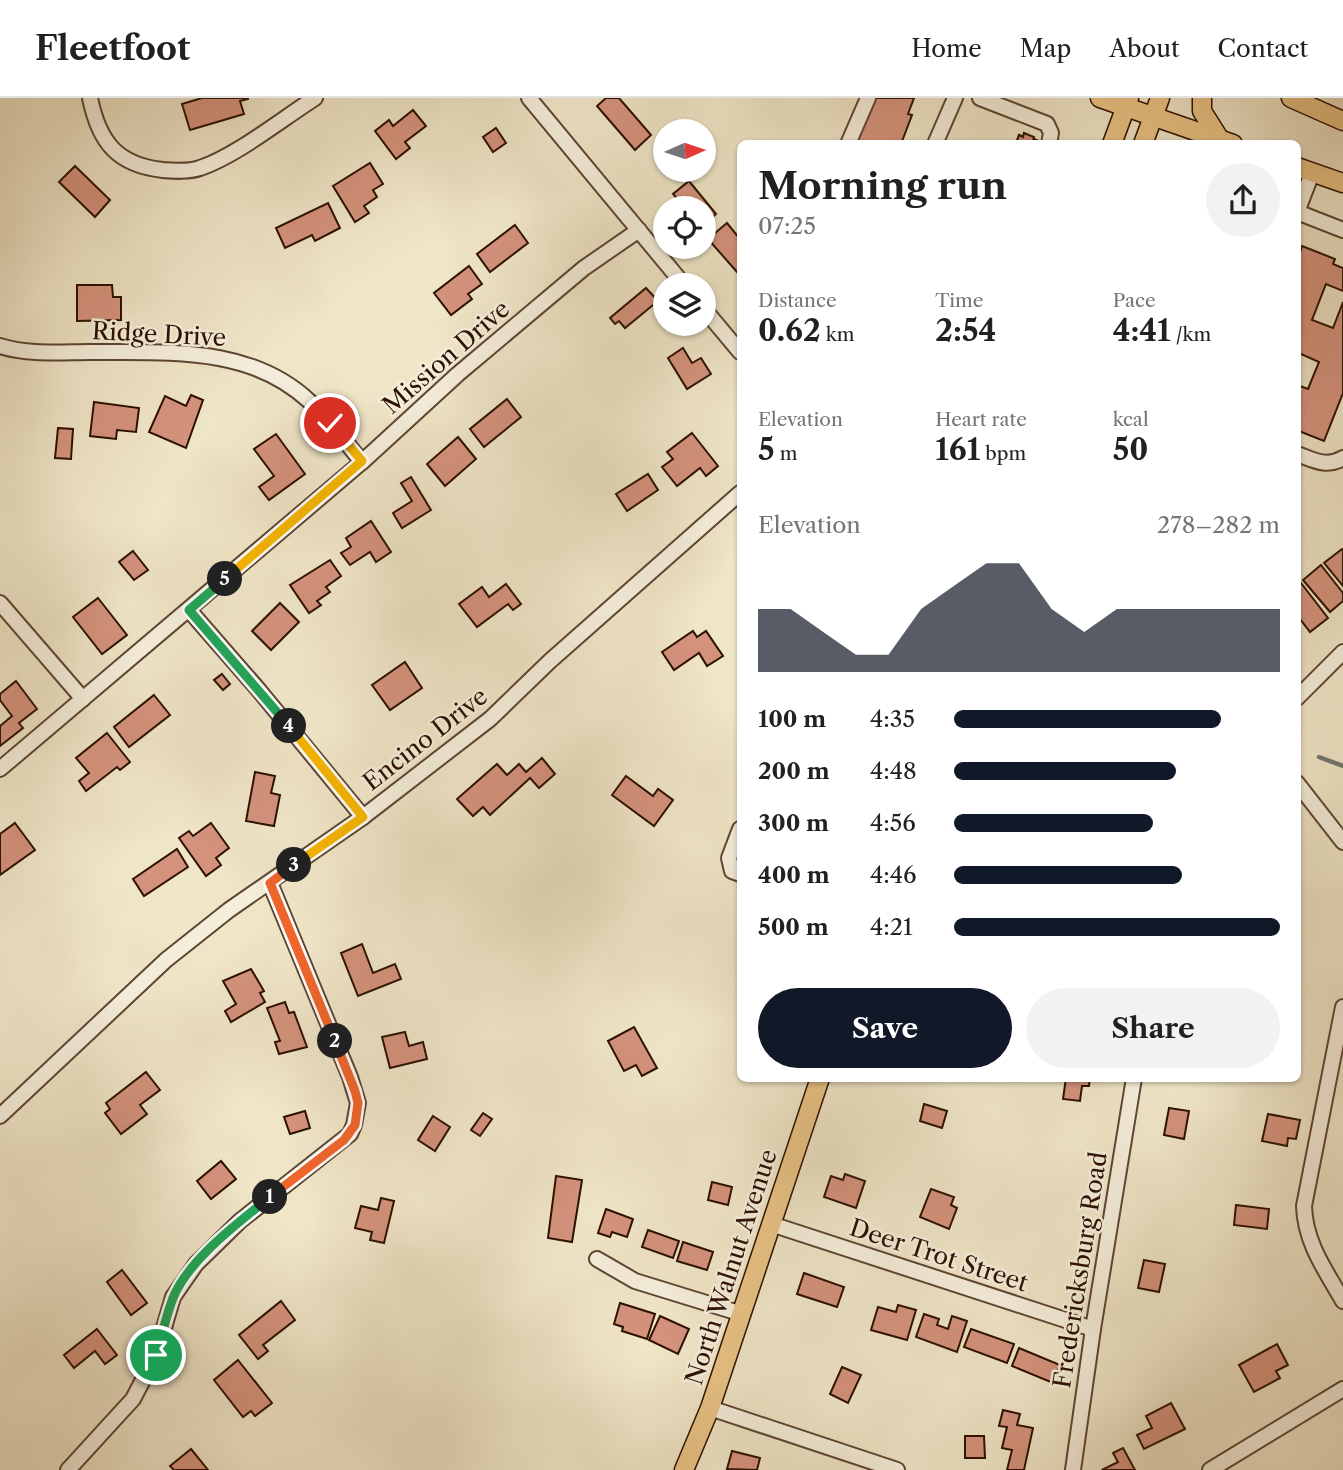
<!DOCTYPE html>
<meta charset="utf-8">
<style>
:root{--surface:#fff;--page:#f2f2f2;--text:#202124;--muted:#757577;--line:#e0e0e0;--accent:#111827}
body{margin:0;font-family:"Libre Caslon Text",serif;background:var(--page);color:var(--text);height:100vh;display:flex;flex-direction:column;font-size:26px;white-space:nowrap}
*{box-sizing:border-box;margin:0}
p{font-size:23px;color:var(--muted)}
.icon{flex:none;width:38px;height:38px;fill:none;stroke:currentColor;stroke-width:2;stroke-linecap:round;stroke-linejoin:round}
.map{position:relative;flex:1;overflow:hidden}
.drawer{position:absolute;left:737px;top:42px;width:564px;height:942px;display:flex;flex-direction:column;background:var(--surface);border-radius:10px;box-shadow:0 2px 5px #0004}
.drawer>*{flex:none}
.needle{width:46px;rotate:87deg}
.fabs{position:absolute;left:653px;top:21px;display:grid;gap:14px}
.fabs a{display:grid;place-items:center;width:63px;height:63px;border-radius:50%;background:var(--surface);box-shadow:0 2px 5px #0004;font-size:35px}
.pin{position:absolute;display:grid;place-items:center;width:60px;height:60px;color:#fff;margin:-30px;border:4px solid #fff;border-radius:50%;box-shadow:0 2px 7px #0007}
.km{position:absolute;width:35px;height:35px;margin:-18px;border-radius:50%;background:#222;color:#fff;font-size:19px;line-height:35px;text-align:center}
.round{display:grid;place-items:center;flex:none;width:74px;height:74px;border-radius:37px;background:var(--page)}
.headline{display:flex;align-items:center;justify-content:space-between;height:119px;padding:0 21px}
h1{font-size:38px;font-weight:700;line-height:52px}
.metrics{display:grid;grid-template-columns:repeat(3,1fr);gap:10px;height:119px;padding:7px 21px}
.metrics div{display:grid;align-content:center}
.metrics b{font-size:30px;font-weight:700}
.metrics small{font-size:19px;font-weight:400}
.metrics p{font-size:19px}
.chart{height:196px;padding:14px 21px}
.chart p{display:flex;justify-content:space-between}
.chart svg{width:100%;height:126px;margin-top:7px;fill:var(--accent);opacity:.7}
.primary-button{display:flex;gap:14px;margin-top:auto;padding:14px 21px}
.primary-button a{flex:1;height:80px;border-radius:42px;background:var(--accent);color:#fff;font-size:28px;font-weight:700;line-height:80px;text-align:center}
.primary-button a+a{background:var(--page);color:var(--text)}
ul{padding:0 21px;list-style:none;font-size:23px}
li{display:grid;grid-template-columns:112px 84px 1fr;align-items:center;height:52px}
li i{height:18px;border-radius:9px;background:var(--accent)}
header{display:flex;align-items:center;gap:42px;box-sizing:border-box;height:98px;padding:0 35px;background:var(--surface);border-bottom:2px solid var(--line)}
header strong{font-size:33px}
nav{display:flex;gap:38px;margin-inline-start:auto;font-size:24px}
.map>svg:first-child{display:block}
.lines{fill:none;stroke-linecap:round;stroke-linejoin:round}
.stream{stroke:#707873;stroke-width:4.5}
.building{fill:#d4927c;stroke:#2c1000;stroke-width:2}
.minor-casing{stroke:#5d4532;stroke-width:18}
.major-casing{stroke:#2c1000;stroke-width:21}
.minor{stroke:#f5eedb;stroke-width:14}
.major{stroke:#e8c284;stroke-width:18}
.split-1-casing{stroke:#fff;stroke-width:14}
.split-2-casing{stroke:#fff;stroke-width:14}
.split-3-casing{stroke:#fff;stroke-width:14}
.split-4-casing{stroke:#fff;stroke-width:14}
.split-5-casing{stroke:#fff;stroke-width:14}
.split-6-casing{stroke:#fff;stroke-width:14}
.split-1{stroke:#22a559;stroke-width:9}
.split-2{stroke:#f0652b;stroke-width:9}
.split-3{stroke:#f0652b;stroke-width:9}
.split-4{stroke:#f5b400;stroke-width:9}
.split-5{stroke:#22a559;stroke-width:9}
.split-6{stroke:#f5b400;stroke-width:9}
.labels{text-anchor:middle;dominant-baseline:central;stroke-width:5;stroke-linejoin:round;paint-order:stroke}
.street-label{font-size:24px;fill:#2c1000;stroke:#f5eedb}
</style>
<header>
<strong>Fleetfoot</strong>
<nav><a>Home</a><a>Map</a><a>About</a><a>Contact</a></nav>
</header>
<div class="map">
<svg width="1343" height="1372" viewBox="0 0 1343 1372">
<rect width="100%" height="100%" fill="#efe5c7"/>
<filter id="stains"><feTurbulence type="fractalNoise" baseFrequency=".00286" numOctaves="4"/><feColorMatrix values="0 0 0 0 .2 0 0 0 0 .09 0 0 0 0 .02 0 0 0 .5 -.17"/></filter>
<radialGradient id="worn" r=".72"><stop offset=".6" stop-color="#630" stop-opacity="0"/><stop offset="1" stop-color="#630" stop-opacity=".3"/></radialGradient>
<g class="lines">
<!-- stream -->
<polyline class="stream" points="1319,659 1343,668"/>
</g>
<!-- building -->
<g class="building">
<polygon points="202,0 248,0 248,1 240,3 244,16 190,32 182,6"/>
<polygon points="606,0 619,0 651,37 635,52 597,8"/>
<polygon points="876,0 914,0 908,16 912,17 901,46 856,46"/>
<polygon points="413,12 426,28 405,44 410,50 396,61 375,33 389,22 393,28"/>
<polygon points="496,30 506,45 493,54 483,39"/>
<polygon points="1024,35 1034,41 1046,46 1016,46 1019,37 1023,39"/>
<polygon points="1024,35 1034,39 1032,46 1016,46 1019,37 1023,39"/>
<polygon points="370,65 383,86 373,92 377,99 364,108 369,115 355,124 333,88"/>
<polygon points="75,68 110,102 95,119 59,84"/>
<polygon points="689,83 716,116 704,127 704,110 685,110 673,96"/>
<polygon points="328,105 340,130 315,143 312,137 285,150 276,130"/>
<polygon points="727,125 740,141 740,171 737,174 708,141"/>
<polygon points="515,127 528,145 490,174 477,156"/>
<polygon points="1302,148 1335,161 1333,166 1343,170 1343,193 1326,186 1312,222 1333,230 1343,204 1343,295 1324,343 1299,333 1297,338 1297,287 1308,291 1319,264 1299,255 1297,260 1297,163"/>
<polygon points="469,168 482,186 468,196 472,201 451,217 434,195"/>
<polygon points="77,187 112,187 113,199 121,199 121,222 77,223"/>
<polygon points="646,190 658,203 625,230 619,223 615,226 610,220"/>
<polygon points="683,250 692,265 701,260 711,276 687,291 668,260"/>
<polygon points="191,297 203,302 186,350 149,334 165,298 186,308"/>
<polygon points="507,301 521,319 484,349 470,331"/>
<polygon points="94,304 139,310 136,334 117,332 116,341 90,338"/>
<polygon points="58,330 73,331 71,361 55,360"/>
<polygon points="692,335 718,368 706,378 700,370 677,388 662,369 673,361 667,354"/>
<polygon points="276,336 305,376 269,402 259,389 274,378 254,351"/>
<polygon points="458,339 476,361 445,388 427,366"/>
<polygon points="648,376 658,392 627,413 616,396"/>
<polygon points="411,379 431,412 402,430 393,415 412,403 401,385"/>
<polygon points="371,423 391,454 376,464 370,454 350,467 341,455 351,449 346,440"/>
<polygon points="1342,451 1343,452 1343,488 1324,465"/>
<polygon points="133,453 148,472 134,482 119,464"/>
<polygon points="330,462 341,478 326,489 330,494 317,503 321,507 309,515 290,487"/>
<polygon points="1321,467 1343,495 1343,503 1330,514 1303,482"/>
<polygon points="1301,485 1328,520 1310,534 1297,517 1297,488"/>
<polygon points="506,486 521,506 513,512 508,506 477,529 459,506 482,489 489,499"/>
<polygon points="98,500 127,537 102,556 73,519"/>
<polygon points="280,505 299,524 271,552 252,533"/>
<polygon points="693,533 697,539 706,533 723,558 707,568 699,555 674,572 662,554"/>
<polygon points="405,564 422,590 390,612 372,587"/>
<polygon points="222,576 230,586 223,592 214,582"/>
<polygon points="16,583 37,611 19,625 23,630 0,648 0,628 12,618 0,602 0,596"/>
<polygon points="154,597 170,617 129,649 114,629"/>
<polygon points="107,635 130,664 120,672 117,669 86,693 79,683 89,675 76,660"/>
<polygon points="542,660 555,676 539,690 530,680 490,717 483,709 473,718 457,701 497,666 507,677 519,666 526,674"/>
<polygon points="255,674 275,678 271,695 280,697 274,728 246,723"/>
<polygon points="626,678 653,698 658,691 673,702 654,728 612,697"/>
<polygon points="15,725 35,752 0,777 0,736"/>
<polygon points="211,725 229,750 216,760 221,767 206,778 179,740 189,733 193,738"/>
<polygon points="177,751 188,769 144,798 133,781"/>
<polygon points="362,846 373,875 395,866 401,881 358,898 341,855"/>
<polygon points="251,871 264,893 260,895 265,904 231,924 225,913 236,906 223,883"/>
<polygon points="285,904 289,915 294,914 307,949 279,956 275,944 280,943 267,910"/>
<polygon points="634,929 657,970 642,978 636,967 624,973 608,943"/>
<polygon points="405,934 409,948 423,944 427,961 390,970 382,939"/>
<polygon points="146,974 160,992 140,1007 147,1016 121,1036 105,1015 110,1011 106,1005"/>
<polygon points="1066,980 1090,980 1089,988 1082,988 1080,1003 1063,1001"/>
<polygon points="924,1006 947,1013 942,1030 920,1023"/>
<polygon points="1169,1010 1189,1013 1184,1041 1164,1037"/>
<polygon points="305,1013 310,1030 290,1036 284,1019"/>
<polygon points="483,1015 492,1021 480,1038 471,1032"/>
<polygon points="1268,1016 1300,1022 1296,1041 1288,1040 1287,1048 1262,1043"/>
<polygon points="433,1018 450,1029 435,1053 418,1042"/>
<polygon points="221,1063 236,1081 211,1101 197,1083"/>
<polygon points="845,1076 865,1083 856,1110 824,1099 831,1078 843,1082"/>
<polygon points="556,1078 582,1082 572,1144 548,1140"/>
<polygon points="712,1084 732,1089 728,1107 708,1102"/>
<polygon points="931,1091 954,1099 951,1107 957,1110 949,1131 920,1119"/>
<polygon points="381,1100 394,1103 384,1145 370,1142 372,1134 355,1130 361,1108 378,1112"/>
<polygon points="1236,1107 1269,1111 1267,1131 1234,1127"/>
<polygon points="606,1111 633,1121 627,1139 612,1134 610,1139 598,1135"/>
<polygon points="648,1132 679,1143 673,1160 642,1149"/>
<polygon points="683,1144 713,1154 707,1172 677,1163"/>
<polygon points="1144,1162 1165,1166 1159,1194 1138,1190"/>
<polygon points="122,1172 147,1205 131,1217 107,1184"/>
<polygon points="804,1175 844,1189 837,1209 797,1196"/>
<polygon points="281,1203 295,1222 263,1247 268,1253 258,1261 239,1237"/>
<polygon points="620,1205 655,1216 647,1241 622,1233 623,1229 614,1226"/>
<polygon points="898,1207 916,1212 907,1242 871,1232 878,1209 896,1214"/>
<polygon points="924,1216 939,1221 937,1227 948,1231 952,1218 967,1223 957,1254 916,1239"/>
<polygon points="660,1218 689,1231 678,1256 649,1242"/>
<polygon points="97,1231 117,1257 105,1266 95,1253 74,1270 64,1257"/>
<polygon points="971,1231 1014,1246 1007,1265 964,1249"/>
<polygon points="1277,1246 1288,1267 1276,1273 1280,1280 1254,1294 1239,1267"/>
<polygon points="1019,1250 1060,1267 1053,1285 1012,1268"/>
<polygon points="238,1262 272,1305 255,1318 251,1313 243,1319 214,1282"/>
<polygon points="842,1269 861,1277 848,1305 830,1296"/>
<polygon points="1171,1305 1185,1331 1144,1351 1137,1337 1152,1330 1146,1318"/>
<polygon points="1003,1312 1020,1316 1017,1327 1033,1330 1024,1372 1007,1372 1012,1352 1002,1350 1007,1329 999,1328"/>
<polygon points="965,1338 984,1338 985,1360 965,1360"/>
<polygon points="1123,1350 1135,1372 1102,1372 1118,1364 1113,1355"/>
<polygon points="191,1351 208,1372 174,1372 170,1368"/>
<polygon points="732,1353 760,1360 757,1372 727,1371"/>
</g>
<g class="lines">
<defs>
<g id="minor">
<path d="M90 0C99 44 117 67 163 72 175 73 189 74 200 70 236 58 282 21 315 0"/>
<polyline points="529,0 684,187"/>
<polyline points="980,0 1047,26 1051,35 1049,46"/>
<polyline points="848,46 868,0"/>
<polyline points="935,46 955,0"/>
<polyline points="1297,114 1343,132"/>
<polyline points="1297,114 1312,75"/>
<polyline points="704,211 740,254"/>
<path d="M0 248C29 257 60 254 90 254 166 255 249 247 309 303 329 321 345 343 362 364"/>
<path d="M1297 356C1314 362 1326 370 1343 360"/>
<polyline points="0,505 83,601"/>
<polyline points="189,512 257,590 363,719"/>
<polyline points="1297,600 1343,554"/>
<polyline points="0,671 362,364 458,276 584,170 639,132"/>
<polyline points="1297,685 1343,744"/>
<polyline points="740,731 729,760 732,773 740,776"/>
<path d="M1343 909 1304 1108C1305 1145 1326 1173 1343 1203"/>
<polyline points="0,1018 166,862 229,812 363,719 490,621 550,563 740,395"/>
<polyline points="771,1126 1093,1231"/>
<polyline points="597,1161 635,1183 742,1216"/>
<polyline points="710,1310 897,1372"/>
<polyline points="68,1372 133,1301 156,1257 173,1199 196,1166 240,1123 350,1036 354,1027 358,1005 350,979 270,785"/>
<polyline points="1073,1372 1093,1231 1134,980"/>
<polyline points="1210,1372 1343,1291"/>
</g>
<g id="major">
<polyline points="1100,0 1233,46"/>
<polyline points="1202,0 1202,13 1219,40"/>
<polyline points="1291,0 1343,23"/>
<polyline points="1112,46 1129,0"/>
<polyline points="1143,46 1160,0"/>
<polyline points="1297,69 1343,85"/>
<polyline points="684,1372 710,1310 820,980"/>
</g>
</defs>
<!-- minor casing -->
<use href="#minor" class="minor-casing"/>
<!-- major casing -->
<use href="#major" class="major-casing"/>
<!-- minor -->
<use href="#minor" class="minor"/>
<!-- major -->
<use href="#major" class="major"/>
</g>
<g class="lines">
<defs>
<path id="split-1" d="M156 1257C162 1238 166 1218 173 1200 189 1161 238 1125 270 1099"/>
<polyline id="split-2" points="270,1099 344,1042 355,1027 358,1005 355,993 335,943"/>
<polyline id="split-3" points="294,767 270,785 335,943"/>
<polyline id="split-4" points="289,628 363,719 294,767"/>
<polyline id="split-5" points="225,481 189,512 289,628"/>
<polyline id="split-6" points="225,481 362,363 330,325"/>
</defs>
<!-- split-1 casing -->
<use href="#split-1" class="split-1-casing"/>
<!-- split-2 casing -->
<use href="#split-2" class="split-2-casing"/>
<!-- split-3 casing -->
<use href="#split-3" class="split-3-casing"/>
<!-- split-4 casing -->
<use href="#split-4" class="split-4-casing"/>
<!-- split-5 casing -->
<use href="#split-5" class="split-5-casing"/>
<!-- split-6 casing -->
<use href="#split-6" class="split-6-casing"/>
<!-- split-1 -->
<use href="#split-1" class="split-1"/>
<!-- split-2 -->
<use href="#split-2" class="split-2"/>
<!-- split-3 -->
<use href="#split-3" class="split-3"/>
<!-- split-4 -->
<use href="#split-4" class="split-4"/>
<!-- split-5 -->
<use href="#split-5" class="split-5"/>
<!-- split-6 -->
<use href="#split-6" class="split-6"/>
</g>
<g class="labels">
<!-- street labels -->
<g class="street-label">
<text transform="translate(159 236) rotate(3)">Ridge Drive</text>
<text transform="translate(446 259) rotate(-41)">Mission Drive</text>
<text transform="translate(425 641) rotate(-38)">Encino Drive</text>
<text transform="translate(939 1157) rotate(18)">Deer Trot Street</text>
<text transform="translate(731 1169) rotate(-72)">North Walnut Avenue</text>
<text transform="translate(1080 1172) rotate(-81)">Fredericksburg Road</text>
</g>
</g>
<rect width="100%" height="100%" filter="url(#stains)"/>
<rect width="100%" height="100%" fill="url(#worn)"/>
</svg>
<div class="fabs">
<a><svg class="needle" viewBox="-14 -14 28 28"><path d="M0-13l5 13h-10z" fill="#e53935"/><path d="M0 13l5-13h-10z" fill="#757577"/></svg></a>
<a><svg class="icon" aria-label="locate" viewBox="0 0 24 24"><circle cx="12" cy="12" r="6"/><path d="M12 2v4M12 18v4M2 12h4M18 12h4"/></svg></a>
<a><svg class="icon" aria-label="layers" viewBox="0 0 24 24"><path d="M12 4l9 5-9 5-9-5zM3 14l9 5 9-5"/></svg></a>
</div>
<div class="pin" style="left:156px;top:1257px;background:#1e9e55"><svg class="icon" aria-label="arrive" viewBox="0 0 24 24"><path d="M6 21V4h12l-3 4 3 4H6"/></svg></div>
<div class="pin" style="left:330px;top:325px;background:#d93025"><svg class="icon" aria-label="check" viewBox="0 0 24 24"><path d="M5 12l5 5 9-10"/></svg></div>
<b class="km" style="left:270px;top:1099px">1</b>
<b class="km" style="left:335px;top:943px">2</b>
<b class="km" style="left:294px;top:767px">3</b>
<b class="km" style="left:289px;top:628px">4</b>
<b class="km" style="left:225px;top:481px">5</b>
<section class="drawer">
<div class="headline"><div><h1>Morning run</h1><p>07:25</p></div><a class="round"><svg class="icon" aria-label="share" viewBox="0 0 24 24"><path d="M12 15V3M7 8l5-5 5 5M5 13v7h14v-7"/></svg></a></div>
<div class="metrics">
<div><p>Distance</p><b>0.62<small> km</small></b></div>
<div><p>Time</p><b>2:54</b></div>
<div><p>Pace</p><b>4:41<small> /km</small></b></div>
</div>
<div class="metrics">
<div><p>Elevation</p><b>5<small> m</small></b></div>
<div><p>Heart rate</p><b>161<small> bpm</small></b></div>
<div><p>kcal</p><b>50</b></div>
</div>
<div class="chart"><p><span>Elevation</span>278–282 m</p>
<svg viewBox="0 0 160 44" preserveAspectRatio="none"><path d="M0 44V22L10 22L20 30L30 38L40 38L50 22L60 14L70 6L80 6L90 22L100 30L110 22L120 22L130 22L140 22L150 22L160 22V44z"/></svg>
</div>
<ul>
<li><b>100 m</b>4:35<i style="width:82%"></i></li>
<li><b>200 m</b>4:48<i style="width:68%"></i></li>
<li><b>300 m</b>4:56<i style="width:61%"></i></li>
<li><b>400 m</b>4:46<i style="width:70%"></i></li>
<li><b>500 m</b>4:21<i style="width:100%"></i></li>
</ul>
<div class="primary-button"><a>Save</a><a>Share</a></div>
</section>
</div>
